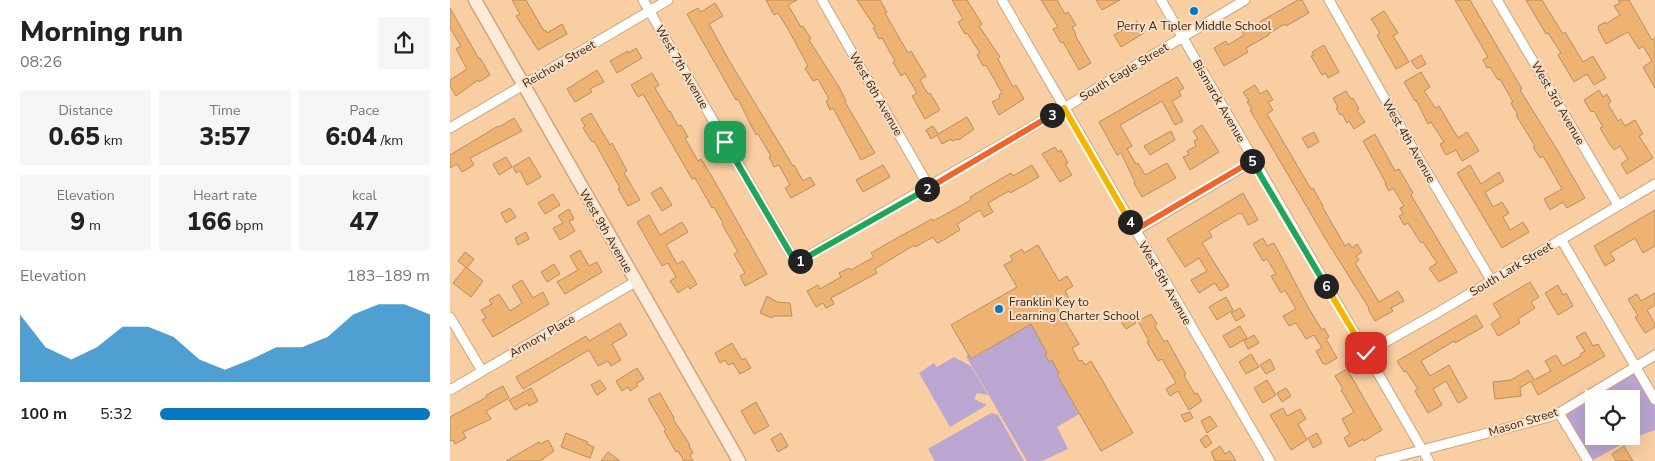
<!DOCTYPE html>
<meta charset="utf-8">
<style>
:root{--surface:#fff;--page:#f6f6f6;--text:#222;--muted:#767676;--accent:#0677c1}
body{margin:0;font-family:"Nunito Sans",sans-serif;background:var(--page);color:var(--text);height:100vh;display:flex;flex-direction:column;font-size:19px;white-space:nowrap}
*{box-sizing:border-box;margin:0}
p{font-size:16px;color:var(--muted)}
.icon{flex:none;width:28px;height:28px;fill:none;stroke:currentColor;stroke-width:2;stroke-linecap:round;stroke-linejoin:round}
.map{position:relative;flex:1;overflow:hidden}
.details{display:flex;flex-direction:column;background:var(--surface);width:450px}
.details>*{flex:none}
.buttons{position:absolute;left:1135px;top:390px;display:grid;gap:10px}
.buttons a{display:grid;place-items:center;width:55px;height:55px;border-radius:0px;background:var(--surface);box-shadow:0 5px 20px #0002;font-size:25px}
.pin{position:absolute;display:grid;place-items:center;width:42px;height:42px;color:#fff;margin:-21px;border-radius:10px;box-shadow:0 2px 8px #0006}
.km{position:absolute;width:25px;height:25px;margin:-12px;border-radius:50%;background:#222;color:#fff;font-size:14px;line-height:25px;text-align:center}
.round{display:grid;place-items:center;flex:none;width:52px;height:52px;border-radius:0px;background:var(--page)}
.summary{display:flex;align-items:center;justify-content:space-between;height:85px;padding:0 20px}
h1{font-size:28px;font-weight:800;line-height:38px}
.figures{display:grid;grid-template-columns:repeat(3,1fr);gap:8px;height:85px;padding:5px 20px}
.figures div{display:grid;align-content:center;border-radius:0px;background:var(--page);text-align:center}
.figures b{font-size:25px;font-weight:800}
.figures small{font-size:14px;font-weight:400}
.figures p{font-size:14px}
.chart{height:140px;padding:10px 20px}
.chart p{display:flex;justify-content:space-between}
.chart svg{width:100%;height:90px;margin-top:5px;fill:var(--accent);opacity:.7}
ul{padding:0 20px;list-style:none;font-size:16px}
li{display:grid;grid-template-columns:80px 60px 1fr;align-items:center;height:38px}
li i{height:12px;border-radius:6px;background:var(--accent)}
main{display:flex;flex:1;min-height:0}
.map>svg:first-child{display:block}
.green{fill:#bba5d1;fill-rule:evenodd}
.building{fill:#eeb272;stroke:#b68e64}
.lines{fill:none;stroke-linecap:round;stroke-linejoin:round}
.street-casing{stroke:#cea57a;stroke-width:11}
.secondary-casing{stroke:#cea57a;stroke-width:15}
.street{stroke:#fff;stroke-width:9}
.secondary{stroke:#fdebd9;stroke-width:12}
.split-1-casing{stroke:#fff;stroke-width:10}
.split-2-casing{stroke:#fff;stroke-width:10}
.split-3-casing{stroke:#fff;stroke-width:10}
.split-4-casing{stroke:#fff;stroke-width:10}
.split-5-casing{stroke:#fff;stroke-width:10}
.split-6-casing{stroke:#fff;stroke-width:10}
.split-7-casing{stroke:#fff;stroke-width:10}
.split-1{stroke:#22a559;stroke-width:6}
.split-2{stroke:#22a559;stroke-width:6}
.split-3{stroke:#f0652b;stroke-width:6}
.split-4{stroke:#f5b400;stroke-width:6}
.split-5{stroke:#f0652b;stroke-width:6}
.split-6{stroke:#22a559;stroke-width:6}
.split-7{stroke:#f5b400;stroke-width:6}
.poi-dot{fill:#0677c1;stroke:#f9dfc5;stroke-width:2}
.labels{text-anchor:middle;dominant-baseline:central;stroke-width:4;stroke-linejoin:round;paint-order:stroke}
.poi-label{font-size:12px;fill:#372715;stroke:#f9dfc5}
.street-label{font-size:12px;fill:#372715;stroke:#f9dfc5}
</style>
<main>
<section class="details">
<div class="summary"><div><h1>Morning run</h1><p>08:26</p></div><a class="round"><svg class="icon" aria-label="share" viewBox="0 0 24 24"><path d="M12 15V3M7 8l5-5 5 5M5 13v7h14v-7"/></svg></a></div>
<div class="figures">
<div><p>Distance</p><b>0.65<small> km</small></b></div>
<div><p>Time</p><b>3:57</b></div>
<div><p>Pace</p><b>6:04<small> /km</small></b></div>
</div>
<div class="figures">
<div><p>Elevation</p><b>9<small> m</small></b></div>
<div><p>Heart rate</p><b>166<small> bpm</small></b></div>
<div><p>kcal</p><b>47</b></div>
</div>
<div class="chart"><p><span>Elevation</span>183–189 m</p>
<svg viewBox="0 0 160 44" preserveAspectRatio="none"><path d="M0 44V11L10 27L20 33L30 27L40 17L50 17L60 22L70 33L80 38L90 33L100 27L110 27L120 22L130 11L140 6L150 6L160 11V44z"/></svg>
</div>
<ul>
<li><b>100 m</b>5:32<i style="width:100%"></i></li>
</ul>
</section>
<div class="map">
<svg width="1205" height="461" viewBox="0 0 1205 461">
<rect width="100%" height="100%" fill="#f9cea2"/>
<!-- green -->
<g class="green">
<polygon points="581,324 597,353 595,355 599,362 602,360 609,373 607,375 629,414 607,427 618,449 592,461 577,461 516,356 519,355 522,359"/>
<polygon points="504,357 521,366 538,395 527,393 524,399 537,405 500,427 469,373 484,363 487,367"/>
<path d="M1185 367 1205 400V430L1183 438 1141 461 1109 413ZM1144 399H1181V436H1144Z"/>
<polygon points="541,413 548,415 574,461 485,461 478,449"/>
</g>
<!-- building -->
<g class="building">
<polygon points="62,0 76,0 94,31 96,30 97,33 112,24 117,34 88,50 66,16 70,14"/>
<polygon points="316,0 347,0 338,5 351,27 353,26 361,39 359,40 389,87 396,101 395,102 425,153 411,160 383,108 380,110 376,101 379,99 368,79 363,81 355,68 358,66 338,29 328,13 324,15"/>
<polygon points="407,0 430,0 437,12 435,13 458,53 461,51 476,76 470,80 478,94 480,93 490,110 475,119 462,96 467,93 455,73 451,76 443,62 445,61 432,38 429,39 423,28 425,27"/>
<polygon points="502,0 517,0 532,24 529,26 550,57 548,59 563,87 566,85 574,99 549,115 542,102 550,98 549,95 552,93 536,65 533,66 527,55 530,53 517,33 515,34 508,22 513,19"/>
<polygon points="591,0 607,0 615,14 618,12 626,25 622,27 626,34 625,35 641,63 629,70 613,42 611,43 603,29 608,27"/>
<polygon points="646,0 670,0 652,10"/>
<polygon points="848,0 852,0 859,13 836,26 835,24 818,34 819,35 796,48 798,52 774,66 764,48 776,41 778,45 794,35 792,32"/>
<polygon points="1005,0 1020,0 1072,89 1070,90 1106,148 1135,198 1117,208 1113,202 1100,210 1094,199 1112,189 1093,156 1090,158 1083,147 1085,146 1066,115 1068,115 1061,103 1063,102 1050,79 1048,80 1040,67 1037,68 1033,60 1038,57"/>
<polygon points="1076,0 1092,0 1113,34 1115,32 1133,62 1143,56 1156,78 1144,85 1137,74 1124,82 1108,55 1111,53 1098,33 1096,34"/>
<polygon points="1168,0 1179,0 1202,40 1205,38 1205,88 1193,67 1202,61 1193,46 1189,49 1178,32 1156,44 1148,29 1149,28 1148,26 1155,22 1156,24 1170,15 1164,6 1170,3"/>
<polygon points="265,3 273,16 259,24 280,62 343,166 344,165 353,181 360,177 365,185 341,198 335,188 340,185 329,165 324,167 319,157 321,156 308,134 306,135 288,99 286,100 237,14 248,8 251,12"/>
<polygon points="0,8 29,59 30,58 40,75 29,82 28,80 6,96 0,86 0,80 17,69 6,49 11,46 0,28"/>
<polygon points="934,11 948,33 943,36 959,62 946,69 927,35 930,33 921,19"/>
<polygon points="687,21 694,33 671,47 664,35"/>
<polygon points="874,45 889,72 878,78 876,73 872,75 861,56 864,55 862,52"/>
<polygon points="186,48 192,58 167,73 160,61 178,51 179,53"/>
<polygon points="971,55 976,64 967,69 961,61"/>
<polygon points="147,70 154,82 140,89 142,92 125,102 117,89"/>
<polygon points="971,72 980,87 974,91 984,106 985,108 989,106 1008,138 1017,132 1029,151 1012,161 1006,150 996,155 990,144 994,142 981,122 978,124 966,100 965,101 954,82"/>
<polygon points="202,73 209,85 205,88 219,112 220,111 228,126 231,125 238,137 235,138 248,161 251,159 261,175 317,274 295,286 290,276 295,273 284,254 288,252 272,224 273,223 264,207 262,208 245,178 242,179 193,94 188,97 181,85"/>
<polygon points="727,77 734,88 729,91 731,96 722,101 733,121 725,125 712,101 670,125 682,146 677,149 686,164 688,163 695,175 717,163 726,178 692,197 684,183 685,182 671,153 667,155 649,122"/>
<polygon points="805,85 810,94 817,90 823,100 818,102 823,110 817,114 861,189 863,188 873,206 872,206 895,246 899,243 902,248 907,244 912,252 906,256 909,260 905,263 929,302 948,291 954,301 941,308 943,311 925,321 918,309 919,308 878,243 800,110 802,109 797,102 799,101 793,92"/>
<polygon points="1149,90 1153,97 1157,94 1161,102 1158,104 1168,121 1171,119 1175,126 1185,120 1193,134 1189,136 1203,158 1177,174 1171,164 1178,159 1170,146 1164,150 1161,146 1150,128 1153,127 1144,111 1141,112 1134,100"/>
<polygon points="896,91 901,99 903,98 909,109 907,110 915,122 904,129 899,121 897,123 892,114 890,115 886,108 888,107 883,98"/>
<polygon points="141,113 160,145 162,143 177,171 174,173 190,200 178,206 168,189 170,188 144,141 142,142 133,128 135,126 131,119"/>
<polygon points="517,117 524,129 509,140 508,139 502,141 501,139 492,144 487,135 481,139 476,130 483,126 488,134"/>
<polygon points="64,118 72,131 20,158 24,165 12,172 7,164 0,168 0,155 48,126 49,127"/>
<polygon points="752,125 769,152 740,170 733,157 739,155 737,151 746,146 744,141 748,139 743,131"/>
<polygon points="721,131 725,140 700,155 694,146"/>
<polygon points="864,132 869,142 858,148 852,138"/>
<polygon points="925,134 945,171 949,169 963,193 961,195 1007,272 989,282 979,268 987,263 973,242 971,243 958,223 954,225 949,216 953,214 950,208 954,206 943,188 939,191 935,184 936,183 913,141"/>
<polygon points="605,147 608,152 611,150 618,163 615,164 622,175 610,182 592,154"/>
<polygon points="56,157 62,167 49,175 43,164"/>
<polygon points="79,157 91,177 77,185 70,171 66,173 63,167"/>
<polygon points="433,165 440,177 413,192 406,180"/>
<polygon points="582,165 589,177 560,193 559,191 538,203 543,212 534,217 530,210 507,224 510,230 490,242 487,243 483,237 465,247 464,245 425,269 427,273 381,298 384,304 376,308 373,303 366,307 357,291 368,285 370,289 391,277 389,273 399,268 401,270 424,257 421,253 447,238 482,219 483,221 498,213 521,200 520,197 561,173 563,176"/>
<polygon points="1020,165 1031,184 1049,172 1054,181 1035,192 1043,207 1052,202 1059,213 1053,217 1060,230 1073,222 1079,232 1052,248 1007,173"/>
<polygon points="211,187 222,205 212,211 201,193"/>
<polygon points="793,193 808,220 798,225 792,213 790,214 789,213 759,231 762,237 752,243 779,286 770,291 765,283 749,293 741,280 757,271 749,258 735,267 717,239"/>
<polygon points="103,194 110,205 95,214 88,203"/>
<polygon points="60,208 66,217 56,223 51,213"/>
<polygon points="119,209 124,219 119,221 125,231 110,240 103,228 113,223 108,216"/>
<polygon points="1205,210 1205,246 1193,253 1185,238 1160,253 1165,260 1155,266 1144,246"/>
<polygon points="199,215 210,235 232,222 238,232 216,245 227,264 233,261 247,284 240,289 238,286 228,293 220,281 226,277 218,263 212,266 187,222"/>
<polygon points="76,232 79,239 68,245 65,238"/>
<polygon points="813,238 817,246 824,243 858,307 872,330 874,328 879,337 876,339 887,358 877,364 873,364 866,351 872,348 864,335 856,339 846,323 839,326 833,316 846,309 835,290 831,293 821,276 826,274 817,259 813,261 803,244"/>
<polygon points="588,245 609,281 617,276 623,286 615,291 620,300 607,308 629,344 622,348 629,361 632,360 635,365 641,361 683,433 651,451 607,375 609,373 602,360 599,362 595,354 597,353 581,324 521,359 501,325 567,287 554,265 563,260 560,256 572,249 574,253"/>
<polygon points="130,250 139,266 147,262 152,272 115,294 107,282 128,270 120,256"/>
<polygon points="15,252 24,259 17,268 8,261"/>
<polygon points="104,264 110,274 97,282 91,272"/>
<polygon points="16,267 33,281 21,297 3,283"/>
<polygon points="72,280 83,298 93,292 99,304 43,337 32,320 36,318 31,310 42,304 39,300 49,294 60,311 72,303 62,286"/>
<polygon points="1080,282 1089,297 1081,302 1085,308 1068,319 1070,323 1048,336 1041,324 1051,317 1043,304"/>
<polygon points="1108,285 1113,295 1116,293 1123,306 1108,315 1095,293"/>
<polygon points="1205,293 1205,305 1197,310 1205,324 1205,327 1195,333 1185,317 1188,316 1178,299 1187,294 1191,301"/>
<polygon points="317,296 327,302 340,303 342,316 323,316 322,318 310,313"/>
<polygon points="776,297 783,310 767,320 759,307"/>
<polygon points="790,308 795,316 786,321 781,313"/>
<polygon points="680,313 686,323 676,329 669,319"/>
<polygon points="701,314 707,324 705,326 714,342 717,340 736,374 734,376 745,394 747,393 752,401 739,410 728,391 720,396 716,389 726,383 712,359 708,361 697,342 699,341 688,321"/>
<polygon points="1026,315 1033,327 1005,343 1004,341 971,361 980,376 999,365 1017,398 1008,403 996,381 983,389 992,405 978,413 965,391 968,389 956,371 954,372 947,361"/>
<polygon points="170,323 177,335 162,344 171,360 161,366 158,361 148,366 139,350 73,389 66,377 136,336 139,341"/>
<polygon points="790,326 797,338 780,348 773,336"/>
<polygon points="1135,332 1143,346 1148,344 1155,356 1088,395 1081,381 1070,388 1071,396 1045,399 1043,382 1061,380 1078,370 1084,380 1101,371 1095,361 1106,355 1113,366 1131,356 1130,354 1135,351 1126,337"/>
<polygon points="804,335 809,343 798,349 794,341"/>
<polygon points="282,343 292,360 295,358 301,368 290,374 283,363 278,365 275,360 270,363 265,353"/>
<polygon points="801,354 809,367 796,374 789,362"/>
<polygon points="820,359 825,369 816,374 810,365"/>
<polygon points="187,368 194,379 186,384 188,386 180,391 178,387 172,391 166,381"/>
<polygon points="897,369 932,430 914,441 913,439 899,447 894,438 900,434 892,419 904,412 891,390 893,389 885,376"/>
<polygon points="150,380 156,389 147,395 141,385"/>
<polygon points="817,380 826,395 813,403 804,388"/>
<polygon points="53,386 59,398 36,411 41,419 13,432 16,438 5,444 3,440 0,441 0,417 37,397 36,395"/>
<polygon points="81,388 88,401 79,406 78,403 65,410 59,400"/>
<polygon points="836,388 841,396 832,402 827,393"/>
<polygon points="210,393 224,418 223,419 240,445 239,446 243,453 240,455 243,461 234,461 228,451 226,452 214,431 216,430 198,399"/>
<polygon points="306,402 319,426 304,434 291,411"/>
<polygon points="833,408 837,416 850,409 856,419 848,424 857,440 841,450 820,415"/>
<polygon points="740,412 743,418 735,422 731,415"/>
<polygon points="760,416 767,426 757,433 751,421"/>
<polygon points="116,433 138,442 137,444 144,447 140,458 111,447"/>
<polygon points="331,433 338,446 328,452 321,439"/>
<polygon points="867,433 872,443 863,448 858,438"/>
<polygon points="757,435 762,443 755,448 750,440"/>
<polygon points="98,440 104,451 90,461 56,461 89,442 90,444"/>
<polygon points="770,446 775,454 780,451 786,461 765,461 761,452"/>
<polygon points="1174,446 1183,461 1166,461 1162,454"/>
<polygon points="158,452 170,461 151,461"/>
</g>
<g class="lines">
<defs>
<g id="street">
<polyline points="193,0 346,263 604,114 795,0"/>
<polyline points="372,0 479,187"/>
<polyline points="552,0 820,461"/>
<polyline points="711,0 979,461"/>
<polyline points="879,0 958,140 1041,280"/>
<polyline points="1047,0 1168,205"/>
<polyline points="0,128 218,0"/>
<polyline points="685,231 803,161"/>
<polyline points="1111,239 1205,400"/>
<polyline points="0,317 32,371"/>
<polyline points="916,353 987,313 1205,184"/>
<polyline points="0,390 185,282"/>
<polyline points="1109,413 1138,461"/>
<polyline points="930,461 1099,417 1109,413 1205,355"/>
</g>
<polyline id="secondary" points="25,0 289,461"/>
</defs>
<!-- street casing -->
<use href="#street" class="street-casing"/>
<!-- secondary casing -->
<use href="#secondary" class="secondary-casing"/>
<!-- street -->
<use href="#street" class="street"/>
<!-- secondary -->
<use href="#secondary" class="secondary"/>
</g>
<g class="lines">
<defs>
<polyline id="split-1" points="275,142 346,263 350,261"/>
<polyline id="split-2" points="350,261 477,189"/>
<polyline id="split-3" points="477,189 602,115"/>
<polyline id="split-4" points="602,115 614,108 680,222"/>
<polyline id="split-5" points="680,222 685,230 802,161"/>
<polyline id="split-6" points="802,161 876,286"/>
<polyline id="split-7" points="876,286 916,353"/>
</defs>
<!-- split-1 casing -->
<use href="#split-1" class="split-1-casing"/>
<!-- split-2 casing -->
<use href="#split-2" class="split-2-casing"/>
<!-- split-3 casing -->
<use href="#split-3" class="split-3-casing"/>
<!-- split-4 casing -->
<use href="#split-4" class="split-4-casing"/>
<!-- split-5 casing -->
<use href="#split-5" class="split-5-casing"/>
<!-- split-6 casing -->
<use href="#split-6" class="split-6-casing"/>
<!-- split-7 casing -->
<use href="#split-7" class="split-7-casing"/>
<!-- split-1 -->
<use href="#split-1" class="split-1"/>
<!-- split-2 -->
<use href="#split-2" class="split-2"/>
<!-- split-3 -->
<use href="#split-3" class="split-3"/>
<!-- split-4 -->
<use href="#split-4" class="split-4"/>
<!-- split-5 -->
<use href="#split-5" class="split-5"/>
<!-- split-6 -->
<use href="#split-6" class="split-6"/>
<!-- split-7 -->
<use href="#split-7" class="split-7"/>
</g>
<!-- markers -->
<g class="poi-dot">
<circle cx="744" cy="11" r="5"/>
<circle cx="549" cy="309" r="5"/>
</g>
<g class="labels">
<!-- poi labels -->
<g class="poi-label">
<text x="744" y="26">Perry A Tipler Middle School</text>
<text x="559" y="302" text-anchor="start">Franklin Key to<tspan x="559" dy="14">Learning Charter School</tspan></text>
</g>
<!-- street labels -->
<g class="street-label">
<text transform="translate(109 64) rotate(-30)">Reichow Street</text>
<text transform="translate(232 67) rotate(60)">West 7th Avenue</text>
<text transform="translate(674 72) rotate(-31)">South Eagle Street</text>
<text transform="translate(426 94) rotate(60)">West 6th Avenue</text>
<text transform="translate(769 101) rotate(60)">Bismarck Avenue</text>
<text transform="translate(1108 103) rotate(60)">West 3rd Avenue</text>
<text transform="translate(959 141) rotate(60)">West 4th Avenue</text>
<text transform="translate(156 231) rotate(60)">West 9th Avenue</text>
<text transform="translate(1061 269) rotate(-31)">South Lark Street</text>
<text transform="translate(715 283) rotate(60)">West 5th Avenue</text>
<text transform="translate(92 336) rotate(-30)">Armory Place</text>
<text transform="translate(1073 422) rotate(-17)">Mason Street</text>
</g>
</g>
</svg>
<div class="buttons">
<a><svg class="icon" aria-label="locate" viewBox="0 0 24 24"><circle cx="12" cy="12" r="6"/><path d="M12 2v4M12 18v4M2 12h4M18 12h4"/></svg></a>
</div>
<div class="pin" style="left:275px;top:142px;background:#1e9e55"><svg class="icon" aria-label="arrive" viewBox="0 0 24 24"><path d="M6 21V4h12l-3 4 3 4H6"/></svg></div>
<div class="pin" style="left:916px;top:353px;background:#d93025"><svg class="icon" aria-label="check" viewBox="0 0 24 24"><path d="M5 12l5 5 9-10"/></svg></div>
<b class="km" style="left:350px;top:261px">1</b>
<b class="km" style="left:477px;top:189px">2</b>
<b class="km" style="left:602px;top:115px">3</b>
<b class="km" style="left:680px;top:222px">4</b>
<b class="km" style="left:802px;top:161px">5</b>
<b class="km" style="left:876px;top:286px">6</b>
</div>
</main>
